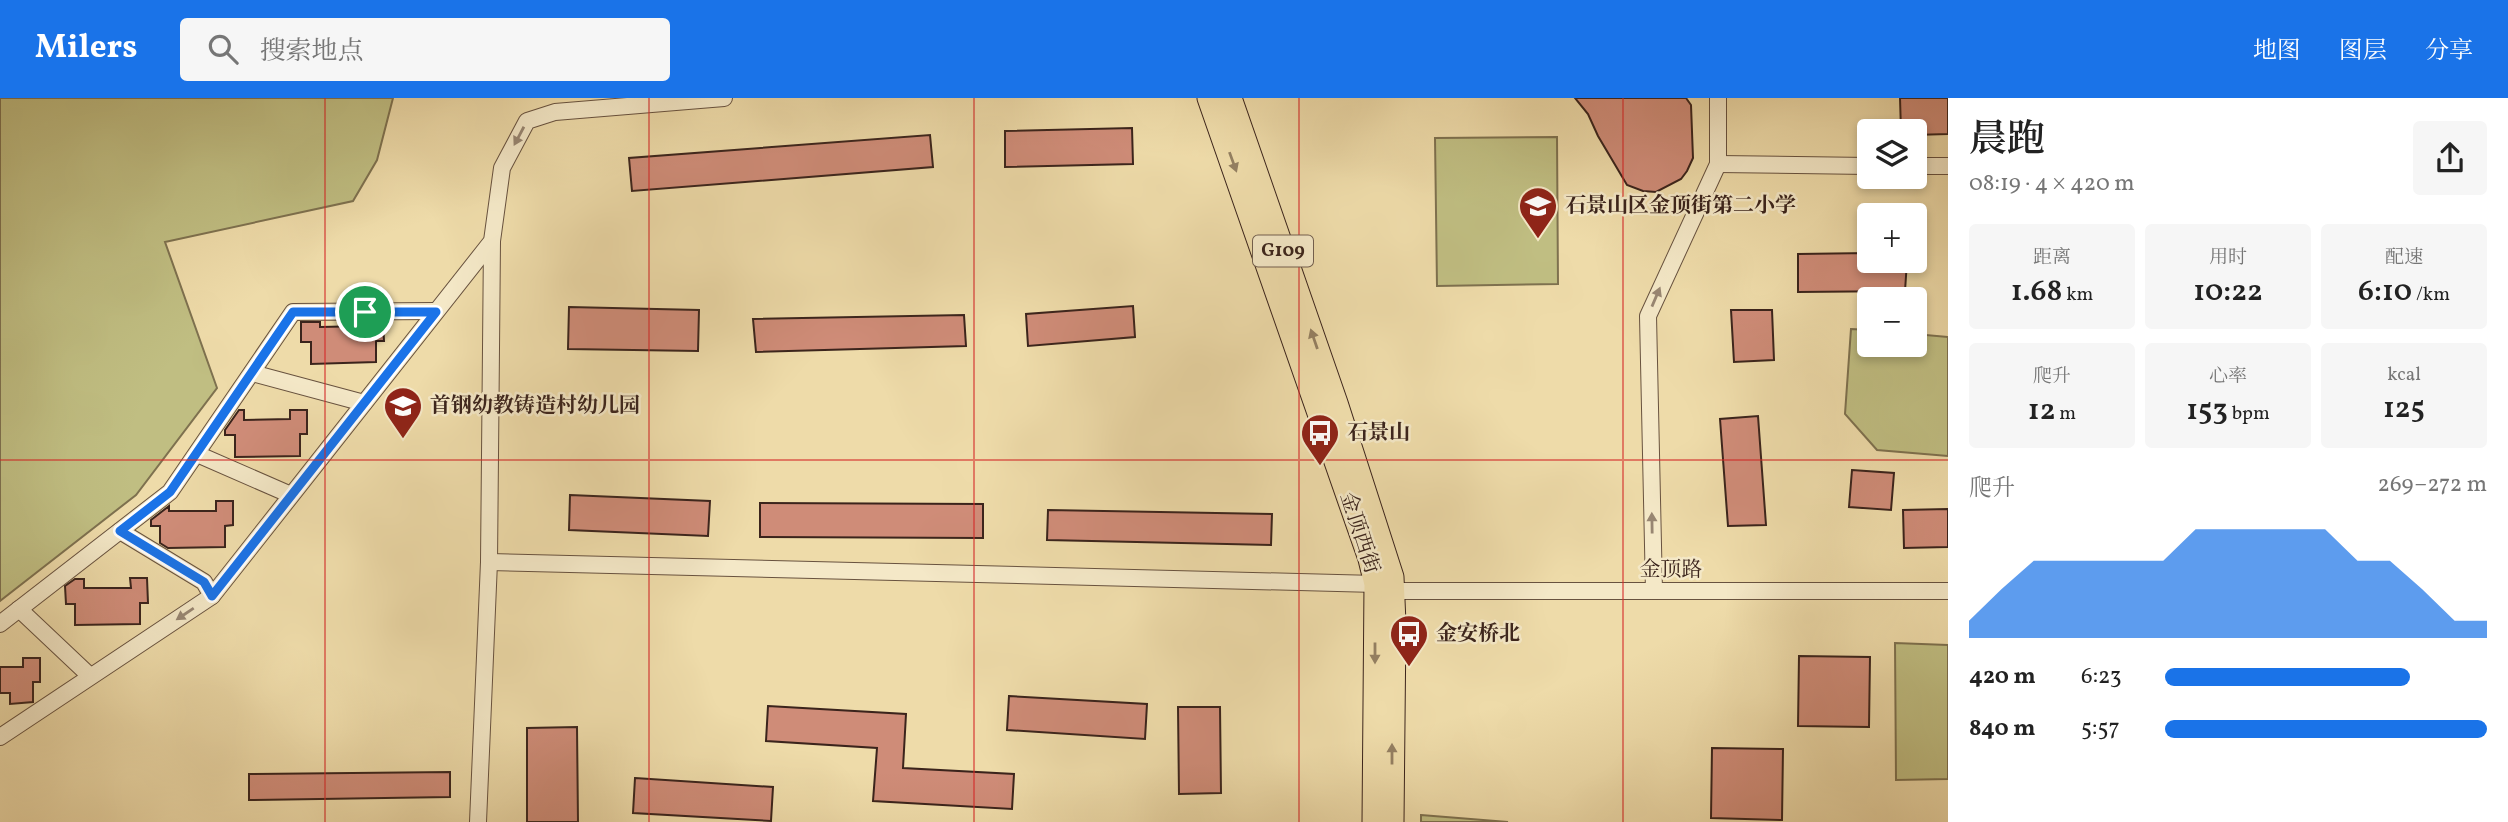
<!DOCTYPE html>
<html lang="zh">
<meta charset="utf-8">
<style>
:root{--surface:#fff;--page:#f6f6f6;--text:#222;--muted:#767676;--accent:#1a73e8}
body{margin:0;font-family:Vollkorn,"Noto Serif SC",serif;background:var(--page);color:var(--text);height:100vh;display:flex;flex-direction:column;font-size:26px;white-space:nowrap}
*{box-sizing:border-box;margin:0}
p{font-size:23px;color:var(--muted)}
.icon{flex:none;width:38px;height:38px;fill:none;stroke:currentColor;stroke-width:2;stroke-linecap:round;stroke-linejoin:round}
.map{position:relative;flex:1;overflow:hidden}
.sheet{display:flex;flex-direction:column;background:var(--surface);width:560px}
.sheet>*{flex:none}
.fabs{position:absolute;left:1857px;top:21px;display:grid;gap:14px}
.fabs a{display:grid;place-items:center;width:70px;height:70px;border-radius:7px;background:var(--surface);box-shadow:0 4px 10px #0003;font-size:35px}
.pin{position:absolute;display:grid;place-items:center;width:60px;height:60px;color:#fff;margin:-30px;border:4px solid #fff;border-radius:50%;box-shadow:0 2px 7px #0007}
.round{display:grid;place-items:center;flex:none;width:74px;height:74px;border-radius:7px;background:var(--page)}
.overview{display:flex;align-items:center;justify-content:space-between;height:119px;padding:0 21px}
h1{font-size:38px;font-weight:600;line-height:52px}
.figures{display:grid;grid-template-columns:repeat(3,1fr);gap:10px;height:119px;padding:7px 21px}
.figures div{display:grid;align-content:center;border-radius:7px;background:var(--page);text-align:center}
.figures b{font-size:30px;font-weight:600}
.figures small{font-size:19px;font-weight:400}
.figures p{font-size:19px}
.chart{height:196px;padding:14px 21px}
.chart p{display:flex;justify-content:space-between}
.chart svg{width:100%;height:126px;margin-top:7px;fill:var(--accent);opacity:.7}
ul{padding:0 21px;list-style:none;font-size:23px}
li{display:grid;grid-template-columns:112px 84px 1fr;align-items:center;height:52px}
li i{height:18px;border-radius:9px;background:var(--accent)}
header{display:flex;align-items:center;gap:42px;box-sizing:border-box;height:98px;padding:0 35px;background:var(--accent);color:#fff}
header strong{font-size:33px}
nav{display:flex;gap:38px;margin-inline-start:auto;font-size:24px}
.search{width:490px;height:63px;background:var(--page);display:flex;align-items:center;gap:18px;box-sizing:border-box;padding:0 24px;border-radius:7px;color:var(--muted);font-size:26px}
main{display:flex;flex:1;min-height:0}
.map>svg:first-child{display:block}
.green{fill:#c0be82;stroke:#7e714f;stroke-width:2}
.building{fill:#cf8c78;stroke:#3b241c;stroke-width:2}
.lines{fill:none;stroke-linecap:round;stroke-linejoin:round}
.minor-casing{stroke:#68523f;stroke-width:18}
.highway-casing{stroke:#3b241c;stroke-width:25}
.minor{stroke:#f4e8c7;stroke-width:16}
.highway{stroke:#eedba9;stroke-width:23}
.oneway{fill:#988672}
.oneway2{fill:#948062}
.route-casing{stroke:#fff;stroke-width:14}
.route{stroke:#1a73e8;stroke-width:9}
.grid{fill:none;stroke:#d62828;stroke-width:2;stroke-opacity:0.55}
.labels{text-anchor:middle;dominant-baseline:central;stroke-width:5;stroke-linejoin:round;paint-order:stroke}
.shield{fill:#f4e8c7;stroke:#725f4f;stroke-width:2}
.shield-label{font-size:19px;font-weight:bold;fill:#3b241c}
.poi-label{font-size:21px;font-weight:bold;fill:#3b241c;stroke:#f4e8c7;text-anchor:start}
.street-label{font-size:21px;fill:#3b241c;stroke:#f4e8c7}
</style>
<header>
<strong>Milers</strong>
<div class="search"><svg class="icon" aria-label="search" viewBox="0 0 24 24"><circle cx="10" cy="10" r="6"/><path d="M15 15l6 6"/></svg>搜索地点</div>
<nav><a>地图</a><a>图层</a><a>分享</a></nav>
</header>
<main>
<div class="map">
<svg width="1948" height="724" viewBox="0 0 1948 724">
<rect width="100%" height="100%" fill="#eedba9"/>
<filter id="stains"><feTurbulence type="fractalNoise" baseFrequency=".00286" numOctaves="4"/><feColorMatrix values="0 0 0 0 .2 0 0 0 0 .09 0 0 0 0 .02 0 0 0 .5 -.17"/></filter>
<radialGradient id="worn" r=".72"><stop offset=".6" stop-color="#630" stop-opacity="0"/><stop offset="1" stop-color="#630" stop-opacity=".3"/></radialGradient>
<!-- green -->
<g class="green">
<polygon points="0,0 393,0 377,62 353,103 165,144 217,290 136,397 0,503"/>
<polygon points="1557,39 1558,186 1437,188 1435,40"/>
<polygon points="1851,231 1869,232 1869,247 1914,247 1915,236 1948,239 1948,358 1877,352 1845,316"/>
<polygon points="1895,545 1948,547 1948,681 1896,682"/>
<polygon points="1421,717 1508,724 1421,724"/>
</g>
<!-- building -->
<g class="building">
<polygon points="1575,0 1686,0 1691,7 1693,60 1687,73 1681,81 1656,94 1643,93 1627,87 1598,38 1588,16"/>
<polygon points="1900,0 1948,0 1948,36 1914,37 1914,33 1901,33"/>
<polygon points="1132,30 1133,66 1005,69 1005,33"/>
<polygon points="930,37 933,69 632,93 629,60"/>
<polygon points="1869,155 1869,163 1907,163 1905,193 1798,194 1798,156"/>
<polygon points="1133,208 1135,239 1028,248 1026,216"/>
<polygon points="569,209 699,212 698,253 568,251"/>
<polygon points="1731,212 1772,212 1774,262 1734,264"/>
<polygon points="964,217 966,248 756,254 753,221"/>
<polygon points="301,224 320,224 320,229 366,228 366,224 383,224 384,243 376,243 376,264 311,266 311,244 301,244"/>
<polygon points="239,312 244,312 244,322 290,321 290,312 307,312 307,336 300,336 300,358 235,359 235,337 225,337 225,332"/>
<polygon points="1758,318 1766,427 1728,428 1720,321"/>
<polygon points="1852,372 1894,375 1891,412 1849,409"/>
<polygon points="570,397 710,403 708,438 569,432"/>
<polygon points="216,403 233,403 233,427 225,428 225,449 168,450 160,445 160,428 151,428 151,422 169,408 169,413 216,413"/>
<polygon points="760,405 983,406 983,440 760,439"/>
<polygon points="1948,411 1948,449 1904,450 1903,412"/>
<polygon points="1048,412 1272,416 1271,447 1047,442"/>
<polygon points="130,480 147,480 148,505 140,505 140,526 75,527 75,506 66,506 65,488 75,481 84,481 84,490 131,490"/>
<polygon points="1799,558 1870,559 1869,629 1798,628"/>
<polygon points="23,560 40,560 40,584 33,584 33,604 10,606 10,595 0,595 0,569 23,569"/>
<polygon points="1009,598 1147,606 1145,641 1007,632"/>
<polygon points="768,608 906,616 903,670 1014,676 1012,711 873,703 877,650 766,643"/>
<polygon points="1178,609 1220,609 1221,695 1179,696"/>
<polygon points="577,629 578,724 527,724 527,630"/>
<polygon points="1712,650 1783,651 1782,722 1711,720"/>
<polygon points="450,674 450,699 249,702 249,676"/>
<polygon points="635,680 773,689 771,723 633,715"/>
</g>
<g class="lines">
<defs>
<g id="minor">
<polyline points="1718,66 1869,68"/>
<polyline points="1914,68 1948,68"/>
<polyline points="252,275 364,305"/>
<polyline points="197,356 291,397"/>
<polyline points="120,433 204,484 212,498"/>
<polyline points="489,464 1376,486"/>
<polyline points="1393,493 1948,493"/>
<polyline points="1654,493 1648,218 1718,66 1718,0"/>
<polyline points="19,511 90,578"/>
<polyline points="0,526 170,394 293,214 436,213"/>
<polyline points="0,639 212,498 492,143 502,70 527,23 555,14 724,0"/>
<polyline points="478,724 489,464 492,143"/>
</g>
<g id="highway">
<polyline points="1209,0 1370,461 1376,486 1374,724"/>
<polyline points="1230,0 1336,305 1392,479 1394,525 1392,724"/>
</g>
</defs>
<!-- minor casing -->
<use href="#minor" class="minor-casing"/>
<!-- highway casing -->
<use href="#highway" class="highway-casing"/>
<!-- minor -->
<use href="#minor" class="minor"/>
<!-- highway -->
<use href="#highway" class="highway"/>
</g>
<!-- one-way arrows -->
<defs><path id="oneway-solid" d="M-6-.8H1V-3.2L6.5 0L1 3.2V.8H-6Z" transform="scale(1.75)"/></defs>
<g class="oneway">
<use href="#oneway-solid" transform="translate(519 38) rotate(118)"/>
<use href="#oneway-solid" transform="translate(1656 199) rotate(-67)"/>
<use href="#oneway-solid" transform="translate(1652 425) rotate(-91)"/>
<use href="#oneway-solid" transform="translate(185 516) rotate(146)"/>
</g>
<g class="oneway2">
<use href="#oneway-solid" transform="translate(1233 64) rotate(70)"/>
<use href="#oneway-solid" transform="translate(1314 241) rotate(-109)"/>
<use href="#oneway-solid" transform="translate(1375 555) rotate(90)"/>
<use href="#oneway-solid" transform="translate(1392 656) rotate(-90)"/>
</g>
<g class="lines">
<defs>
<polygon id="route" points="293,214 436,214 212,498 204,484 120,433 170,394"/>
</defs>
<!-- route casing -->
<use href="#route" class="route-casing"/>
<!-- route -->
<use href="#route" class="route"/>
</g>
<!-- grid -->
<path class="grid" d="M325 0V724M649 0V724M974 0V724M1299 0V724M1623 0V724M0 362H1948"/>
<!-- icons -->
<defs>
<symbol id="school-pin" viewBox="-11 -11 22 30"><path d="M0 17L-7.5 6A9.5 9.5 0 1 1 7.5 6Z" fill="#8f2418" stroke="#f4e8c7"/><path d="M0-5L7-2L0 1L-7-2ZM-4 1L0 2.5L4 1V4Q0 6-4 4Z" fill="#fff"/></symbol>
<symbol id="bus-pin" viewBox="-11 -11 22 30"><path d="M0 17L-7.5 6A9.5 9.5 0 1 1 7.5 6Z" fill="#8f2418" stroke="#f4e8c7"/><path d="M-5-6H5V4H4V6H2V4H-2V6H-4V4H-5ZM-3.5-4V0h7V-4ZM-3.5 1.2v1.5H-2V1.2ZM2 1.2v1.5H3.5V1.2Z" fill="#fff"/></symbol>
</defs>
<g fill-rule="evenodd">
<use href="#school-pin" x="1516" y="86" width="44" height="60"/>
<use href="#school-pin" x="381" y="286" width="44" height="60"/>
<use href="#bus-pin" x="1298" y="313" width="44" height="60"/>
<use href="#bus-pin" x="1387" y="514" width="44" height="60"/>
</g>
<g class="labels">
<!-- shield labels -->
<rect class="shield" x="1253" y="137.5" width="60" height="31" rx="5"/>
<g class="shield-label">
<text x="1283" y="153">G109</text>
</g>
<!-- poi labels -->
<g class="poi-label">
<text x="1565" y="108">石景山区金顶街第二小学</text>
<text x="430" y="308">首钢幼教铸造村幼儿园</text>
<text x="1347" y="335">石景山</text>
<text x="1436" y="536">金安桥北</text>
</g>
<!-- street labels -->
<g class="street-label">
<text transform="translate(1359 435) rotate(72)">金顶西街</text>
<text x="1671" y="472">金顶路</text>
</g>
</g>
<rect width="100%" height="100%" filter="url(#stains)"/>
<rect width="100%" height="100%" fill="url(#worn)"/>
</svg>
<div class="fabs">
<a><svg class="icon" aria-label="layers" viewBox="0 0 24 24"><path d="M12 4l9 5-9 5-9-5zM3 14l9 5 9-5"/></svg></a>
<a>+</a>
<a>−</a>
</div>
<div class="pin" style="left:365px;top:214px;background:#1e9e55"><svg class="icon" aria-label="arrive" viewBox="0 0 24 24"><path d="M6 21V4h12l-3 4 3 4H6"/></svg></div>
</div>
<section class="sheet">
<div class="overview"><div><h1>晨跑</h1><p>08:19 · 4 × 420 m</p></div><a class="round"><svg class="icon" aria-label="share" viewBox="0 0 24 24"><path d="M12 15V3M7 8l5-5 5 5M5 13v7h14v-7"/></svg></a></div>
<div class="figures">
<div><p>距离</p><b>1.68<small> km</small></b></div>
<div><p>用时</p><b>10:22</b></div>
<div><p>配速</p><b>6:10<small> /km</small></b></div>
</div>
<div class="figures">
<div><p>爬升</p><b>12<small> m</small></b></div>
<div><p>心率</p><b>153<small> bpm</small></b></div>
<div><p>kcal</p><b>125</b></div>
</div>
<div class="chart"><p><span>爬升</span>269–272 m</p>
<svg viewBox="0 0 160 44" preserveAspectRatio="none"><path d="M0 44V38L10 27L20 17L30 17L40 17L50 17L60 17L70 6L80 6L90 6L100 6L110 6L120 17L130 17L140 27L150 38L160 38V44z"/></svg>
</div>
<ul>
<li><b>420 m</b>6:23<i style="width:76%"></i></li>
<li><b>840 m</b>5:57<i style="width:100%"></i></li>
</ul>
</section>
</main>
